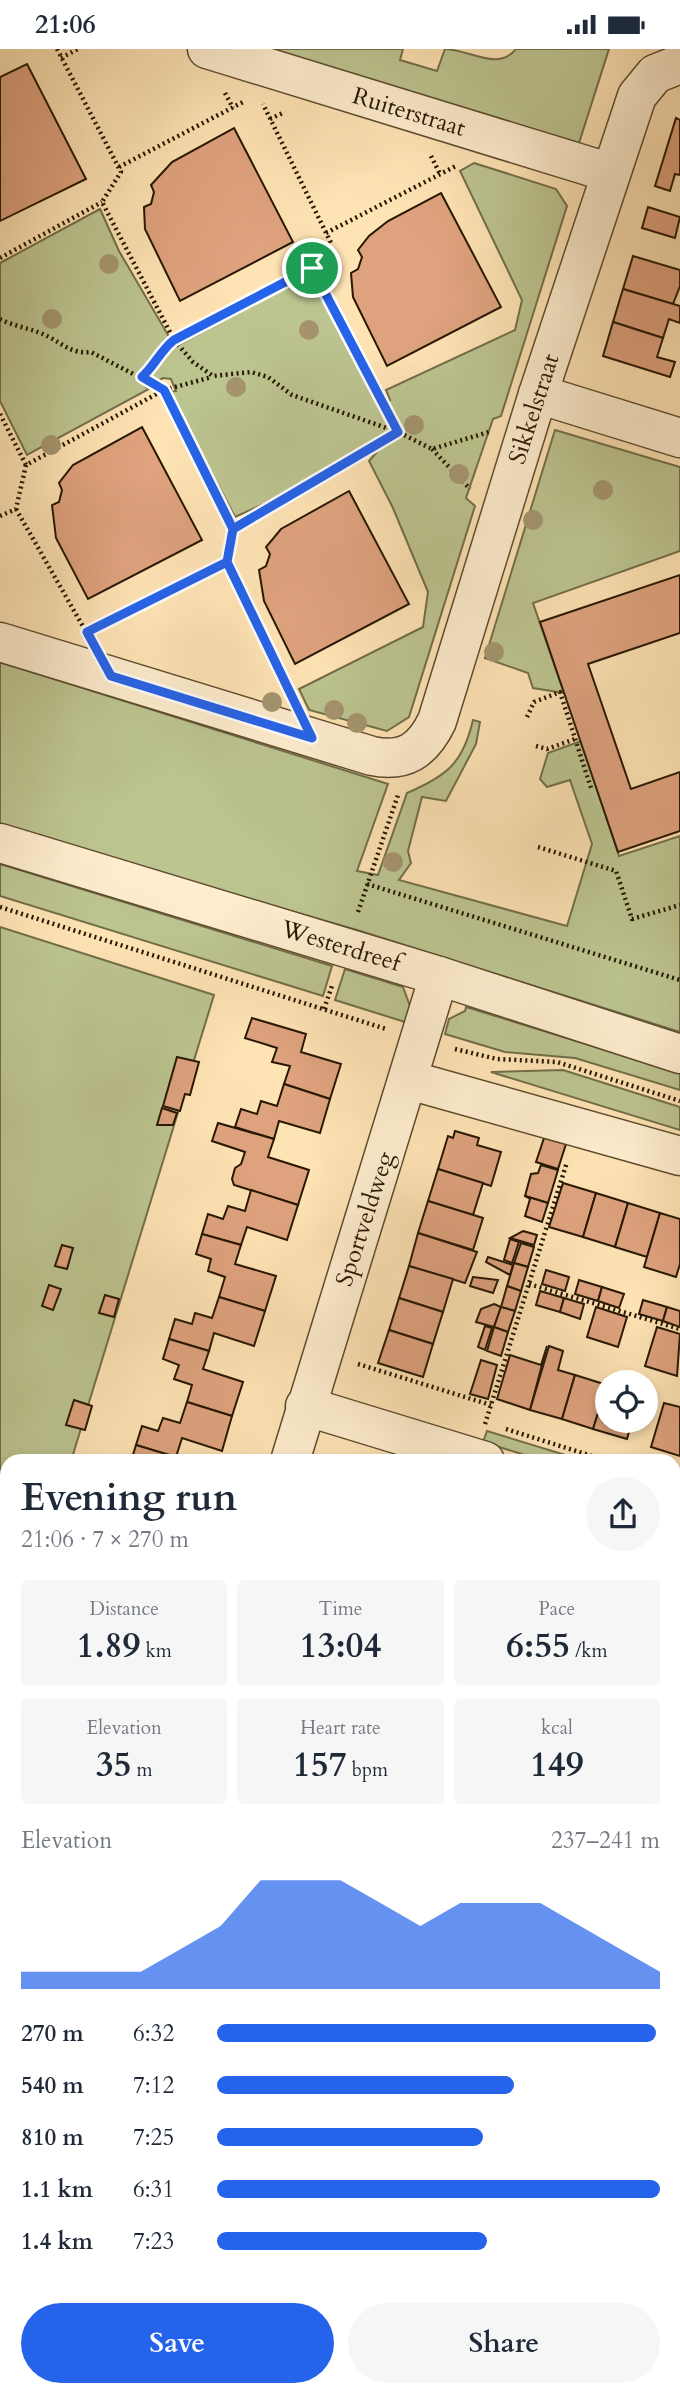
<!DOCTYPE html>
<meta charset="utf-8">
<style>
:root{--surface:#fff;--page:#f6f6f7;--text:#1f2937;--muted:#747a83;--accent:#2563eb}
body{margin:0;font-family:Cardo,serif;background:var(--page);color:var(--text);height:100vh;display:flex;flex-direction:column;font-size:26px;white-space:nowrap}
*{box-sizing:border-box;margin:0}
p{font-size:23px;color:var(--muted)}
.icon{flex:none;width:38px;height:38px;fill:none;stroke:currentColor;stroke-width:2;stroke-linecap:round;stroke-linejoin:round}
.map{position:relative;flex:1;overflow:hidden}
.drawer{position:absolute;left:0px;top:1405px;width:681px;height:943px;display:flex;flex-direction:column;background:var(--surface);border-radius:21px 21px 0 0;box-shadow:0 4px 10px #0003}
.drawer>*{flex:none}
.tools{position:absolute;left:595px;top:1321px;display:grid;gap:14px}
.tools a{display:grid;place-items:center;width:63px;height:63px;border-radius:50%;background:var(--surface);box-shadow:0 4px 10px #0003;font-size:35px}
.pin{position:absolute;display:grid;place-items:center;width:60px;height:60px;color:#fff;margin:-30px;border:4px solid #fff;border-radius:50%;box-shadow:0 2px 7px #0007}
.round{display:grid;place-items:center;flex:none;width:74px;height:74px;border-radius:37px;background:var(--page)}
.overview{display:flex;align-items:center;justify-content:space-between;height:119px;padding:0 21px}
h1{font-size:38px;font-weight:600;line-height:52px}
.figures{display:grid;grid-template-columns:repeat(3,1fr);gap:10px;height:119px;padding:7px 21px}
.figures div{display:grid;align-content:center;border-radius:7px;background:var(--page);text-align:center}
.figures b{font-size:35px;font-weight:600}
.figures small{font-size:19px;font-weight:400}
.figures p{font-size:19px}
.chart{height:196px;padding:14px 21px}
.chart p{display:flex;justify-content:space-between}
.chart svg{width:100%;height:126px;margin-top:7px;fill:var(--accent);opacity:.7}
.cta{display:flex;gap:14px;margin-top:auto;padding:14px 21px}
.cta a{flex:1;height:80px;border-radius:42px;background:var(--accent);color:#fff;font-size:28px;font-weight:600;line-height:80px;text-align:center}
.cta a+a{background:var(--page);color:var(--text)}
ul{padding:0 21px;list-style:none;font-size:23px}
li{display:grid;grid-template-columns:112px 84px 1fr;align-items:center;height:52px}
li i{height:18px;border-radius:9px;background:var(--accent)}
.status{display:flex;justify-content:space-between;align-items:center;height:49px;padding:0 35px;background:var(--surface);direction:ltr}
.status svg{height:19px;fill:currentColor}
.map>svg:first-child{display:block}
.green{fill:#bcc490;stroke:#726e49;stroke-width:2}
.building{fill:#dea27e;stroke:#271802;stroke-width:2}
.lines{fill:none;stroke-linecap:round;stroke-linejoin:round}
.minor-casing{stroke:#5d4b2e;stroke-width:41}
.path{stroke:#271802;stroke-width:4.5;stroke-dasharray:2 3.5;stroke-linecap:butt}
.minor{stroke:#feedce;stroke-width:38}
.tree{fill:#a4946e}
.route-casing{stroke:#fff;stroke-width:14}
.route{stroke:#2563eb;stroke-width:9}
.labels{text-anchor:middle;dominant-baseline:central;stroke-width:5;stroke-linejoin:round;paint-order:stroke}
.street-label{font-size:24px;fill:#271802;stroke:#feedce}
</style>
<div class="status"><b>21:06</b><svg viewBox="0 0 49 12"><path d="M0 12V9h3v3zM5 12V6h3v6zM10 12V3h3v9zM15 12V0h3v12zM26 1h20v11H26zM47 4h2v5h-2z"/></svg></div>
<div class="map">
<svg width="680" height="2347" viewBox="0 0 680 2347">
<rect width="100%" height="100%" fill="#fee3b4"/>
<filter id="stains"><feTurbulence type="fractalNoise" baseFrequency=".00286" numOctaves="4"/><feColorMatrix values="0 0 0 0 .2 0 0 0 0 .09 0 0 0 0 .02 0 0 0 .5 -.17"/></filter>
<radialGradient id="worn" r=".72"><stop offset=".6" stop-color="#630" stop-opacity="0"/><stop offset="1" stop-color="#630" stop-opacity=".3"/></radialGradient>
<!-- green -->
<g class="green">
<path d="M265 0H403L400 11 437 22 445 0C468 0 498 23 516 0H609L579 94Z"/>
<polygon points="474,114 556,140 567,157 501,367 493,370 466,449 475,457 409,668 387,682 309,661 299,640 423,578 428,543 393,459 369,412 377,403 235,468 169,343 176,342 171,330 163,329 146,338 149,340 27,406 0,352 0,214 100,160 119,202 175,298 309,226 380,356 390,351 386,341 515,281 522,251 460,122"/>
<polygon points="555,381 680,418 680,502 533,554 564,644 533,639 528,624 485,609"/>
<path d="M0 613 388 735 357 822 378 826 407 744C447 727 463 714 473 671L480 673 476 695 446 752 422 748 408 802 411 814 399 831 567 877 592 795 570 731 547 738 540 730 548 704 581 692 619 807 680 787V983L357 881 0 778Z"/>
<polygon points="0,815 332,917 323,947 0,847"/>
<polygon points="0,878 214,946 71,1412 7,1412 7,1623 0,1646"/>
<polygon points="345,920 403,938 410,957 405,973 335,951"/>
<polygon points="466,958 680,1024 680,1041 575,1009 505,1003 445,985 449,970 465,962"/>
<polygon points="563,1021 680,1058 680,1081 491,1023"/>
<polygon points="487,1382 585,1412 544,1412 483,1393"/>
<polygon points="0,1923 7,1925 7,2008 0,2005"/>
<polygon points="0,2068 7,2070 7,2176 0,2174"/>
</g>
<!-- building -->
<g class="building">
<polygon points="27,15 86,130 0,172 0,28"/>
<polygon points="676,69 680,71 680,126 675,125 670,142 655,137"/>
<polygon points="234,79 293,193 180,252 145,180 144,158 151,155 154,143 151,136 172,113"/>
<polygon points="441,144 501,258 387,317 353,248 351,224 358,220 362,208 358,201 369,187 388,172"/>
<polygon points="648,158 680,168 675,189 642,179"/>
<polygon points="633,207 680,221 680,237 673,255 623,240"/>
<polygon points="623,240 680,257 680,274 669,270 663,289 613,273"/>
<polygon points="613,273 663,289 657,308 675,313 670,328 603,307"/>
<polygon points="142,378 202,491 88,550 56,489 52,456 59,453 62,441 59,434 73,416"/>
<polygon points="349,442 409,555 295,615 264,552 259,521 266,517 270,505 266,498 281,480"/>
<polygon points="680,526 680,584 588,615 631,740 680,723 680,782 618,803 540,573"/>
<polygon points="252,969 306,985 301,1003 341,1015 330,1050 284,1035 290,1017 272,1013 277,999 245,989"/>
<polygon points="177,1008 199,1013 190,1046 185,1045 180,1062 163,1057"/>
<polygon points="284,1035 330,1050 320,1084 279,1072 274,1090 235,1078 241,1060 257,1065 261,1052 277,1057"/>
<polygon points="162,1059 177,1064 173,1076 157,1076"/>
<polygon points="218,1074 274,1090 268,1108 309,1121 298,1156 234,1136 232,1130 235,1119 241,1115 245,1103 212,1092"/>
<polygon points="455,1082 479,1089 477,1096 501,1103 491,1137 438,1120 448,1087 453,1089"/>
<polygon points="544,1089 566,1095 558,1120 536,1113"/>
<polygon points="541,1116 558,1121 548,1154 525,1147 531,1125 538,1124"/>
<polygon points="438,1120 483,1134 473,1166 428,1152"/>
<polygon points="563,1134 596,1144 583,1188 549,1178"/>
<polygon points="251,1141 298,1156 287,1191 247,1178 241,1196 202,1185 208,1165 223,1170 228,1157 245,1162"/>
<polygon points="596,1144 628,1154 615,1198 583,1188"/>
<polygon points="525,1147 548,1154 542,1173 525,1167 530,1150"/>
<polygon points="428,1152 483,1169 473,1201 418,1184"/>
<polygon points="628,1154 660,1164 647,1208 615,1198"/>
<polygon points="660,1164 680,1170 680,1215 676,1228 644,1218"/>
<polygon points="523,1182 537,1186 534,1196 510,1189"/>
<polygon points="418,1184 477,1203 465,1234 409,1217"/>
<polygon points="202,1185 241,1196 235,1215 276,1227 265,1262 219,1248 225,1228 208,1222 211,1210 196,1205"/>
<polygon points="510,1190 519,1193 512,1214 504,1211"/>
<polygon points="521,1194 534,1198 528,1218 514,1214"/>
<polygon points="62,1196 73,1199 67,1220 55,1217"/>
<polygon points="488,1208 513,1216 510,1226 486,1213"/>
<polygon points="514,1214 528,1218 521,1242 507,1237"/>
<polygon points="409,1217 453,1230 443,1263 399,1249"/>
<polygon points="546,1221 569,1228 565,1242 542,1235"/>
<polygon points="473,1228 498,1231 493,1244 470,1237"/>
<polygon points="579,1231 602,1238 598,1252 575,1245"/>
<polygon points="49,1236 61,1240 53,1261 42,1257"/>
<polygon points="507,1237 521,1242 515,1262 501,1258"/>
<polygon points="602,1238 624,1245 619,1259 598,1252"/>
<polygon points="540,1242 564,1249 560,1263 536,1256"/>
<polygon points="105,1246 119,1250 114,1268 99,1264"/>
<polygon points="219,1248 265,1262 254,1297 214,1284 209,1302 169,1290 175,1270 192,1275 195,1264 212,1269"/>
<polygon points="399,1249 443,1263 433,1295 389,1281"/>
<polygon points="564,1249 584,1255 580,1270 560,1263"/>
<polygon points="643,1251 667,1258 663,1272 639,1265"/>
<polygon points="494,1255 501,1258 494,1278 476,1273 481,1260"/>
<polygon points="501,1258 515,1262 508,1283 494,1278"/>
<polygon points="596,1258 627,1268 618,1298 587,1288"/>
<polygon points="667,1258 680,1262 680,1278 663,1272"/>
<polygon points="485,1277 492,1279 485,1301 478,1298"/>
<polygon points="494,1278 508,1283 501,1307 487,1302"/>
<polygon points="657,1278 680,1285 677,1327 645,1317"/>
<polygon points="389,1281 433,1295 423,1328 378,1314"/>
<polygon points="169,1290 209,1302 203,1320 243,1333 232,1367 187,1353 192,1336 174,1330 179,1316 163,1310"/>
<polygon points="547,1297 530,1361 497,1350 510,1306 541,1316"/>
<polygon points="549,1297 563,1302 558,1321 575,1326 562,1370 530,1361"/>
<polygon points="481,1311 497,1316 488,1350 470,1345"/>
<polygon points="575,1326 607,1336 593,1380 562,1370"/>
<polygon points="607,1336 607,1372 632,1372 627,1390 593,1380"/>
<polygon points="74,1351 92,1357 85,1381 66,1376"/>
<polygon points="187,1353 232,1367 222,1402 182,1389 176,1408 136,1396 142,1377 158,1382 163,1369 180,1374"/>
<polygon points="664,1354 680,1358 680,1407 651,1398"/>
<polygon points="136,1396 176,1408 174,1412 131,1412"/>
<polygon points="677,1534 680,1535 680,1584 674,1582"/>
<polygon points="5,1876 7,1877 7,1934 0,1932 0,1894"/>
<polygon points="674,2022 680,2024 680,2059 674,2057"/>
<polygon points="674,2107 680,2109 680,2144 674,2142"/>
<polygon points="674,2142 680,2144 676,2177 674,2176"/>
<polygon points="224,2342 258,2342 256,2347 227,2347 223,2346"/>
<polygon points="258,2342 292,2342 290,2347 256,2347"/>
<polygon points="292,2342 325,2342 324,2347 290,2347"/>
<polygon points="325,2342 359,2342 357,2347 324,2347"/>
<polygon points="574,2342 625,2342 623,2347 573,2347"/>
</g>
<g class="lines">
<defs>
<g id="minor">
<polyline points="207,0 611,124"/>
<polyline points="538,345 680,389"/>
<path d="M0 593 372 707C405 714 423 701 437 672L538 345 637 47 655 25 680 15"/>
<polyline points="0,794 439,927 680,1005"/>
<polyline points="409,1031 680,1107"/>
<polyline points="305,1357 485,1412"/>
<polyline points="290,1412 439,927"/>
<polyline points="674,1471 680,1472"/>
<polyline points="674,1828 680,1808"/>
<polyline points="0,2038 7,2040"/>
<polyline points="516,2347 517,2342"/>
</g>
</defs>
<!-- minor casing -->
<use href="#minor" class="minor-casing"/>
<!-- path -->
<g class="path">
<polyline points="57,0 121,123 102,153 174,291 193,313 213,327 251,323 268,328 292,346 398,383 432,400 489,383"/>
<polyline points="61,9 78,0"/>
<polyline points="225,44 233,59"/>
<polyline points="270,70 285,63"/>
<polyline points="431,107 440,125"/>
<polyline points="119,118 245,52"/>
<polyline points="326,184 456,117"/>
<polyline points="0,209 102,153"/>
<path d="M0 270C15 278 35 280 49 288 64 296 72 305 91 303L164 341 233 480"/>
<path d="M142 328C155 316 161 301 174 291L312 219 331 194 263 55"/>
<polyline points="0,365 26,416"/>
<polyline points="432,400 470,440"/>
<polyline points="16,460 85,581"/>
<polyline points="0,467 16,460 26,416 164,341 212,328"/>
<polyline points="227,514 289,642"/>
<polyline points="91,581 227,514 233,480 398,383 312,219"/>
<polyline points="527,668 534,653 560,643 591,739"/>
<polyline points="536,697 547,700 575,690"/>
<polyline points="538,798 616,822 632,870 680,856"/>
<polyline points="367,835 680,931"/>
<polyline points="0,858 386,980"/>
<polyline points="358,863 398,746"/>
<polyline points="324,960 333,934"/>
<polyline points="455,1000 497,1010 557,1013 680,1052"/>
<polyline points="529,1235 680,1280"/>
<polyline points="358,1315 491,1356"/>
<polyline points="485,1375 567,1113"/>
<polyline points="506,1380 608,1412"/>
<polyline points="674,1675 680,1655"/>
<polyline points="674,2081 680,2083"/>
<polyline points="126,2342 143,2347"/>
<polyline points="27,2347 29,2342"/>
<polyline points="168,2347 170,2342"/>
<polyline points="465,2347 467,2342"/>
</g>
<!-- minor -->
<use href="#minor" class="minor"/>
</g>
<!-- trees -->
<g class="tree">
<circle cx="109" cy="215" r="10"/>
<circle cx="52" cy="270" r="10"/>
<circle cx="309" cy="281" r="10"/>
<circle cx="236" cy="338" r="10"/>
<circle cx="414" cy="376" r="10"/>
<circle cx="51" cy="396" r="10"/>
<circle cx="459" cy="425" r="10"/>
<circle cx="603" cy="441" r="10"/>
<circle cx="533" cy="471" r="10"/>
<circle cx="494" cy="603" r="10"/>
<circle cx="272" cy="653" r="10"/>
<circle cx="334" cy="661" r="10"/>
<circle cx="357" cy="674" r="10"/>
<circle cx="393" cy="813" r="10"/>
</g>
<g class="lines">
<defs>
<path id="route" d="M312 219 398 383 233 480 227 513 312 689 111 627 87 583 227 513 233 480 164 341 142 328C155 316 161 301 174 291L312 219"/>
</defs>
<!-- route casing -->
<use href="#route" class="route-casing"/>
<!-- route -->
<use href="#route" class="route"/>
</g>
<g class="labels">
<!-- street labels -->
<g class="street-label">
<text transform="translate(409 63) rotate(17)">Ruiterstraat</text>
<text transform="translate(534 360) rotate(-72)">Sikkelstraat</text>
<text transform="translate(341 897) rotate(17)">Westerdreef</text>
<text transform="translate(365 1170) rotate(-72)">Sportveldweg</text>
</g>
</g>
<rect width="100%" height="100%" filter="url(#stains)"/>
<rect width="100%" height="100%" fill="url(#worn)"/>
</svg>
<div class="tools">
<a><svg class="icon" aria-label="locate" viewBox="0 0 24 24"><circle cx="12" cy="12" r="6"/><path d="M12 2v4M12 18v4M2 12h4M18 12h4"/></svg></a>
</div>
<div class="pin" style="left:312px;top:219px;background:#1e9e55"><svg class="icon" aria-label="arrive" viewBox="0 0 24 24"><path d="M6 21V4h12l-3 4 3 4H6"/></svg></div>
<section class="drawer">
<div class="overview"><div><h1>Evening run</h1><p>21:06 · 7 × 270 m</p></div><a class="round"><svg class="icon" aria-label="share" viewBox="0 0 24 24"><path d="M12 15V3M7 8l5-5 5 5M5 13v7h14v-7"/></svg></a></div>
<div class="figures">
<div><p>Distance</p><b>1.89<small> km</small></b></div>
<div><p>Time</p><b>13:04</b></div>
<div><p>Pace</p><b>6:55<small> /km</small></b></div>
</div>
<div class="figures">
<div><p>Elevation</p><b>35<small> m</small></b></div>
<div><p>Heart rate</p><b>157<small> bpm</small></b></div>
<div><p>kcal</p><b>149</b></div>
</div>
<div class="chart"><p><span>Elevation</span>237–241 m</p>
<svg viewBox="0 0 160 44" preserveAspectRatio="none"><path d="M0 44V38L10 38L20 38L30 38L40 30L50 22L60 6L70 6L80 6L90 14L100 22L110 14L120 14L130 14L140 22L150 30L160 38V44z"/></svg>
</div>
<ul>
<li><b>270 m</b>6:32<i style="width:99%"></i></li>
<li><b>540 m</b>7:12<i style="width:67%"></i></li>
<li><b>810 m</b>7:25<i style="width:60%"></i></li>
<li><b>1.1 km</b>6:31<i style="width:100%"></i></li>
<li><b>1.4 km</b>7:23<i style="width:61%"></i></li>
</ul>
<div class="cta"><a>Save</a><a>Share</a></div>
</section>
</div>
